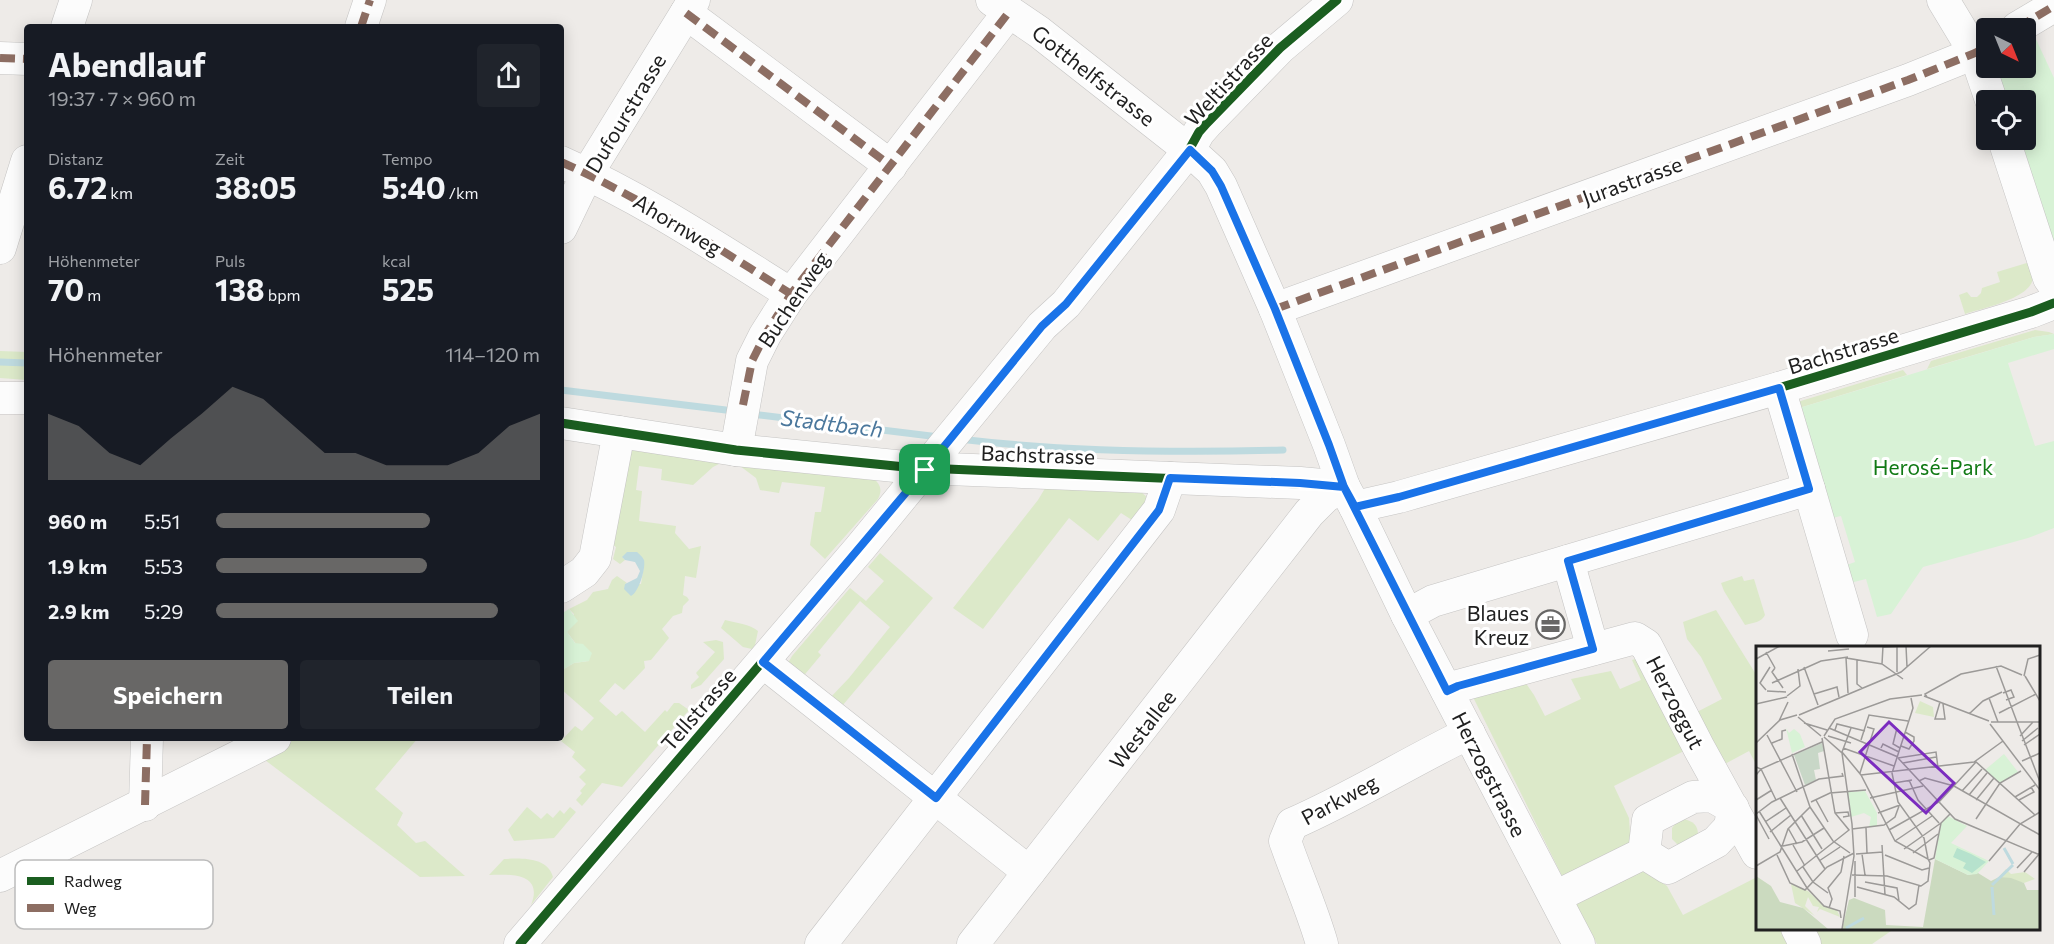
<!DOCTYPE html>
<html lang="de">
<meta charset="utf-8">
<style>
:root{--surface:#171b24;--page:#20242c;--text:#f1f3f6;--muted:#9ea1a6;--accent:#686766}
body{margin:0;font-family:Commissioner,sans-serif;background:var(--page);color:var(--text);height:100vh;display:flex;flex-direction:column;font-size:22px;white-space:nowrap}
*{box-sizing:border-box;margin:0}
p{font-size:20px;color:var(--muted)}
.icon{flex:none;width:33px;height:33px;fill:none;stroke:currentColor;stroke-width:2;stroke-linecap:round;stroke-linejoin:round}
.map{position:relative;flex:1;overflow:hidden}
.side{position:absolute;left:24px;top:24px;width:540px;height:717px;display:flex;flex-direction:column;background:var(--surface);border-radius:6px;box-shadow:0 3px 15px #0003}
.side>*{flex:none}
.needle{width:39px;rotate:137deg}
.controls{position:absolute;left:1976px;top:18px;display:grid;gap:12px}
.controls a{display:grid;place-items:center;width:60px;height:60px;border-radius:6px;background:var(--surface);box-shadow:0 3px 15px #0003;font-size:30px}
.pin{position:absolute;display:grid;place-items:center;width:51px;height:51px;color:#fff;margin:-26px;border-radius:12px;box-shadow:0 3px 9px #0006}
.round{display:grid;place-items:center;flex:none;width:63px;height:63px;border-radius:6px;background:var(--page)}
.summary{display:flex;align-items:center;justify-content:space-between;height:102px;padding:0 24px}
h1{font-size:33px;font-weight:700;line-height:45px}
.stats{display:grid;grid-template-columns:repeat(3,1fr);gap:9px;height:102px;padding:6px 24px}
.stats div{display:grid;align-content:center}
.stats b{font-size:30px;font-weight:700}
.stats small{font-size:16px;font-weight:400}
.stats p{font-size:16px}
.chart{height:168px;padding:12px 24px}
.chart p{display:flex;justify-content:space-between}
.chart svg{width:100%;height:108px;margin-top:6px;fill:var(--accent);opacity:.7}
.cta{display:flex;gap:12px;margin-top:auto;padding:12px 24px}
.cta a{flex:1;height:69px;border-radius:6px;background:var(--accent);color:#fff;font-size:24px;font-weight:700;line-height:69px;text-align:center}
.cta a+a{background:var(--page);color:var(--text)}
ul{padding:0 24px;list-style:none;font-size:20px}
li{display:grid;grid-template-columns:96px 72px 1fr;align-items:center;height:45px}
li i{height:15px;border-radius:8px;background:var(--accent)}
.map>svg:first-child{display:block}
.grass{fill:#dce9c9}
.park{fill:#d8f2d6}
.water{fill:#bedadf}
.lines{fill:none;stroke-linecap:round;stroke-linejoin:round}
.stream{stroke:#bedadf;stroke-width:7}
.minor-casing{stroke:#c5c4c3;stroke-width:33}
.minor{stroke:#fcfcfc;stroke-width:32}
.quiet{stroke:#8d6e63;stroke-width:8;stroke-dasharray:15 8;stroke-linecap:butt}
.cycleway-casing{stroke:#fff;stroke-width:13}
.cycleway{stroke:#1b5e20;stroke-width:9}
.route-casing{stroke:#fff;stroke-width:12}
.route{stroke:#1a73e8;stroke-width:8}
.labels{text-anchor:middle;dominant-baseline:central;stroke-width:6;stroke-linejoin:round;paint-order:stroke}
.street-label{font-size:21px;fill:#202020;stroke:#fff}
.park-label{font-size:21px;fill:#117a15;stroke:#fff}
.poi-label{font-size:21px;fill:#202020;stroke:#fff;text-anchor:end}
.water-label{font-size:22px;font-style:italic;fill:#4a779c;stroke:#fff}
.inset-river{fill:none;stroke:#bedadf;stroke-width:3}
.inset-road{fill:none;stroke:#9c9a98;stroke-width:1.5}
.view{fill:#7b2cbf;fill-opacity:0.15;stroke:#7b2cbf;stroke-width:3}
.inset-edge{fill:none;stroke:#202020;stroke-width:3}
.key{fill:#fff;stroke:#bcbcbc;stroke-width:1.5}
.key-label{font-size:16px;fill:#202020}
</style>
<div class="map">
<svg width="2054" height="944" viewBox="0 0 2054 944">
<rect width="100%" height="100%" fill="#eeebe8"/>
<!-- grass -->
<g class="grass">
<path d="M2030 262C2031 266 2033 271 2033 276 2034 298 1983 308 1965 314L1959 295 1967 292 1971 297H1977L1981 293 1982 288 2000 282 1997 272Z"/>
<polygon points="2035,330 2049,332 2054,334 2034,337 1927,369 1931,361"/>
<polygon points="0,351 27,352 27,380 0,378"/>
<polygon points="1903,370 1907,375 1796,409 1794,403"/>
<polygon points="636,447 721,463 713,467 693,485 661,480 662,469 639,466 636,490 642,491 639,521 676,526 675,533 689,549 701,546 696,578 685,576 683,595 687,597 689,600 683,606 682,613 673,616 662,629 669,638 651,660 644,661 645,668 624,690 615,683 599,701 616,716 622,711 645,732 665,710 667,712 674,703 679,703 689,710 622,787 602,783 582,806 576,800 582,793 580,791 586,784 579,777 586,770 572,757 575,752 561,741 575,726 582,731 594,718 561,689 561,667 564,669 574,663 589,661 567,632 574,614 569,609 587,600 593,592 608,589 612,580 617,576 627,583 625,584 641,584 644,565 622,557 625,560 620,564 613,559 616,547 606,540 629,451"/>
<path d="M740 466 872 477C880 484 883 489 878 499L825 559 810 545 815 512H821L825 487 782 482 779 493 760 490 756 478Z"/>
<path d="M1047 485 1127 490 1129 493C1138 489 1143 492 1148 499L1135 522 1121 513 1098 541 1069 518 983 629 953 608 1038 500Z"/>
<polygon points="880,553 933,598 837,712 830,698 849,678 890,627 860,601 818,652 821,655 801,679 787,665 792,656 850,588 866,601 884,581 868,567"/>
<path d="M1742 576 1744 581 1754 579 1765 615C1762 622 1753 623 1745 625L1724 591 1721 583Z"/>
<polygon points="1716,610 1757,676 1757,766 1749,751 1723,765 1695,713 1722,699 1701,657 1687,639 1683,622"/>
<path d="M725 620C736 623 750 624 758 631L755 645 752 649 743 647 721 628Z"/>
<polygon points="716,640 723,642 724,659 701,685 691,689 691,685 699,677 696,673 715,652 703,642"/>
<polygon points="1644,656 1688,749 1614,786 1629,818 1631,848 1565,882 1472,695 1523,679 1534,695 1545,716 1581,699 1571,679 1611,671 1620,689 1641,680 1632,660"/>
<polygon points="297,738 418,738 375,789 403,813 397,825 416,843 425,841 465,876 420,877 261,757"/>
<polygon points="527,807 541,819 547,813 553,818 560,810 564,814 570,807 576,812 554,838 514,841 508,830"/>
<path d="M1683 819C1693 821 1698 825 1698 835L1678 845 1672 839V828L1678 821Z"/>
<path d="M504 859C521 858 548 857 553 877L531 905C544 873 510 874 489 875Z"/>
<polygon points="1640,865 1667,886 1683,915 1757,877 1757,928 1787,928 1796,944 1597,944 1574,903"/>
<polygon points="1824,928 1889,928 1891,931 1872,944 1820,944 1814,933"/>
</g>
<!-- park -->
<g class="park">
<polygon points="2035,37 2054,78 2054,260 2015,140 2025,140 2025,100 2002,100 1999,83 2005,68 2025,68 2025,44"/>
<polygon points="2054,334 2054,349 2008,363 2035,446 2054,441 2054,528 2028,538 1923,567 1891,614 1877,617 1866,579 1846,584 1841,567 1855,562 1841,516 1827,519 1796,409 2034,337"/>
<polygon points="569,609 578,621 567,632 575,643 583,644 592,653 589,661 574,663 564,669 561,666 561,614"/>
</g>
<!-- water -->
<path class="water" d="M627 552H637C640 555 642 556 644 560 646 568 639 592 631 596L624 589 625 584 637 578 640 571 635 562 625 560 622 557Z"/>
<g class="lines">
<!-- stream -->
<g class="stream">
<polyline points="0,362 27,363"/>
<polyline points="561,390 734,411"/>
<polyline points="751,414 939,437"/>
<path d="M959 439C1067 452 1176 453 1283 450"/>
</g>
<defs>
<g id="minor">
<polyline points="992,0 1039,32 1189,150 1212,171 1221,186 1275,309 1329,445 1344,487 1355,507 1407,615 1579,944"/>
<polyline points="1943,0 1975,53 1991,100"/>
<polyline points="686,13 891,166"/>
<polyline points="67,27 76,0"/>
<polyline points="361,27 370,0"/>
<polyline points="2017,28 2054,6"/>
<polyline points="0,58 27,59"/>
<polyline points="2004,140 2049,278 2054,285"/>
<path d="M561 162C642 198 716 247 791 294"/>
<polyline points="561,228 587,174 694,0"/>
<polyline points="0,248 27,161"/>
<polyline points="1275,309 1908,80 1975,53 1986,47"/>
<polyline points="0,398 27,398"/>
<polyline points="561,423 736,450 925,469 947,469 1300,483 1344,487"/>
<polyline points="736,450 752,361 765,335 791,294 1009,12"/>
<polyline points="1809,489 1852,635"/>
<polyline points="1355,507 1399,497 1779,388 2031,312 2054,303"/>
<polyline points="1568,561 1593,649"/>
<polyline points="561,587 584,572 595,558 619,432"/>
<polyline points="1407,615 1433,601 1809,489 1779,388"/>
<polyline points="763,662 1029,872"/>
<polyline points="1447,691 1458,686 1635,638 1646,645 1699,748 1757,853"/>
<polyline points="145,805 147,738"/>
<polyline points="0,876 275,738"/>
<polyline points="1555,897 1644,853 1668,868 1716,842 1730,827 1733,808 1712,796 1693,797 1648,820 1644,853"/>
<polyline points="1797,928 1805,944"/>
<polyline points="520,944 860,548 1042,326 1066,304 1189,150 1199,132 1207,123 1280,48 1337,0"/>
<polyline points="821,944 1159,510 1170,478"/>
<polyline points="973,944 1309,513 1326,496 1344,487"/>
<path d="M1322 944C1312 909 1297 876 1285 841L1292 824C1352 798 1409 762 1469 733"/>
</g>
</defs>
<!-- minor casing -->
<use href="#minor" class="minor-casing"/>
<!-- minor -->
<use href="#minor" class="minor"/>
<!-- quiet -->
<g class="quiet">
<polyline points="686,13 891,166"/>
<polyline points="361,27 370,0"/>
<polyline points="2017,28 2054,6"/>
<polyline points="0,58 27,59"/>
<path d="M561 162C642 198 716 247 791 294"/>
<polyline points="1275,309 1908,80 1975,53 1986,47"/>
<polyline points="743,405 752,361 765,335 791,294 1009,12"/>
<polyline points="145,805 147,738"/>
</g>
<defs>
<g id="cycleway">
<polyline points="561,423 736,450 925,469 947,469 1324,485 1344,487 1355,507 1399,497 1779,388 2031,312 2054,303"/>
<polyline points="520,944 860,548 1042,326 1066,304 1189,150 1199,132 1207,123 1280,48 1337,0"/>
</g>
</defs>
<!-- cycleway casing -->
<use href="#cycleway" class="cycleway-casing"/>
<!-- cycleway -->
<use href="#cycleway" class="cycleway"/>
</g>
<g class="lines">
<defs>
<polyline id="route" points="925,470 763,662 936,798 1159,510 1170,478 1300,483 1344,487 1447,691 1458,686 1593,649 1568,561 1809,489 1779,388 1399,497 1355,507 1344,487 1329,445 1275,309 1221,186 1212,171 1190,150 1066,304 1042,326 925,470"/>
</defs>
<!-- route casing -->
<use href="#route" class="route-casing"/>
<!-- route -->
<use href="#route" class="route"/>
</g>
<!-- icons -->
<defs>
<symbol id="office-ring" viewBox="-11 -11 22 22"><circle r="9.5" fill="#fff" stroke="#686766" stroke-width="1.5"/><path d="M-6-3h4V-5.5h4V-3h4V5H-6ZM-1-4.5V-3h2v-1.5ZM-6 0V1H6V0Z" fill="#686766"/></symbol>
</defs>
<g fill-rule="evenodd">
<use href="#office-ring" x="1534" y="608" width="33" height="33"/>
</g>
<g class="labels">
<!-- street labels -->
<g class="street-label">
<text transform="translate(1094 75) rotate(38)">Gotthelfstrasse</text>
<text transform="translate(1228 79) rotate(-47)">Weltistrasse</text>
<text transform="translate(625 113) rotate(-59)">Dufourstrasse</text>
<text transform="translate(1632 180) rotate(-20)">Jurastrasse</text>
<text transform="translate(678 224) rotate(31)">Ahornweg</text>
<text transform="translate(793 299) rotate(-56)">Buchenweg</text>
<text transform="translate(1843 350) rotate(-17)">Bachstrasse</text>
<text transform="translate(1038 454) rotate(2)">Bachstrasse</text>
<text transform="translate(1676 702) rotate(63)">Herzoggut</text>
<text transform="translate(698 709) rotate(-49)">Tellstrasse</text>
<text transform="translate(1142 729) rotate(-52)">Westallee</text>
<text transform="translate(1490 774) rotate(63)">Herzogstrasse</text>
<text transform="translate(1339 799) rotate(-28)">Parkweg</text>
</g>
<!-- park labels -->
<g class="park-label">
<text x="1933" y="466">Herosé-Park</text>
</g>
<!-- poi labels -->
<g class="poi-label">
<text x="1529" y="612">Blaues<tspan x="1529" dy="24">Kreuz</tspan></text>
</g>
<!-- water labels -->
<g class="water-label">
<text transform="translate(832 423) rotate(7)">Stadtbach</text>
</g>
</g>
<!-- overview -->
<g transform="translate(1756 646)">
<rect width="284" height="284" fill="#eeebe8"/>
<path d="M164 55 177 61 178 71 159 67ZM250 223 255 228 269 226 279 233 268 237 243 231ZM35 238 52 245 68 260 81 264 84 271 64 263 61 266 63 261 57 260 52 251 49 260 59 270 39 257Z" fill="#dce9c9"/>
<path d="M179 213 212 229 222 227 235 235 243 231 255 232 268 237 271 244H283V283H86L93 254 98 252 129 264 130 279 167 281ZM0 230 15 240 24 256 47 262 72 283H0Z" fill="#cbdabf"/>
<path d="M66 97 68 105 62 107 64 123 58 124 60 134 49 139 38 109Z" fill="#c8d7c7"/>
<path d="M30 82 33 87 38 83 44 88 49 101 36 107ZM248 108 262 126 244 137 229 124ZM109 145 121 167V180L113 181 115 171 108 167 95 171 92 146ZM192 170 211 180 195 197 233 215 221 228 212 229 179 213 185 177Z" fill="#d8f2d6"/>
<path d="M201 202 215 208 230 216 216 227 207 222 210 217 197 211Z" fill="#b6e2cd"/>
<path class="inset-river" d="M248 202 257 218M236 239 257 219M236 241 238 269M90 282 108 272"/>
<path class="inset-road" d="M141 0V26M127 1 150 0 151 21M72 5 93 3M10 6 19 22M0 13 24 0M101 14V38L106 42M126 18 127 0M240 20 261 76M48 21 62 59M19 22 16 26 27 42M268 30 272 13 284 9M269 30 284 55M16 37 65 15 92 11M10 44 4 37 14 21M11 45 30 46M92 47 90 12 126 18 147 33M247 47 255 44 258 51 250 54M58 48 81 41 83 51M31 50 44 40 42 23M168 50 233 75M171 51 169 48 205 28 245 20 266 29M155 52 157 62 136 127 142 156 168 192 172 213M233 52 242 76M184 56 179 73H189L187 58M0 58 31 51M243 67 280 48M213 68 227 55 246 46M43 69 145 26 175 0M42 71 65 90M23 75 32 56M235 76H284M261 76 284 136M48 77 71 84M234 78 284 144M73 82 142 111M95 82 86 106 105 129 139 195 172 213 174 217 172 235 165 240 131 230 96 229M141 82 137 98 144 102M79 84 81 78 109 85M11 89 41 146M68 90 79 73 134 53 166 49M72 90 95 97M264 90 277 76M68 91 86 107 96 178 98 210 86 283M105 94 113 69 152 75M266 95 282 82M0 97 24 74 41 69M16 97 26 93V85L30 84M268 99 284 88M145 100 153 103 158 95V91L149 86M87 102 138 120M125 102 127 98 143 106M142 112 199 173 284 209M142 112 180 106 182 122M219 115 279 169M266 115 284 107M147 117 180 111M0 121 5 123 20 154M104 127 118 83 111 81M0 129 5 123 66 96M105 129 218 116 247 95M153 134 162 154 183 177M163 135 169 132 198 140 284 189M138 137 156 134M206 145 226 123M213 149 231 127M259 151 279 139M24 152 69 223M114 152 167 140M0 154 16 144M60 154 72 176M220 154 238 132M263 154 278 146 275 141M55 156 74 147 110 144M54 161 77 195 94 207M3 165 51 242 68 260 84 265 85 272M79 167 92 166 93 170 87 171M122 167 144 159M0 168 16 156 63 133 87 130 86 127M0 169 13 193M45 169 66 203M220 173 244 137 265 125M9 176 30 162M32 182 41 198M110 182 111 207M96 183 128 179 139 171 143 160M133 184 183 156 220 116M14 186 35 169M139 195 176 170M37 199 49 220M126 199 129 249M27 200 46 196 68 182M148 203 185 177M157 207 182 188M100 208 127 206M106 208 109 229M21 209 34 237 49 244 71 221 98 207M129 209 166 224 173 222M173 214 178 212 185 177 194 168M63 215 84 201M233 215 264 178 284 166M0 220 24 206 32 183 54 161 36 108M47 221 57 236 72 247M261 222 276 206M41 225 93 184 79 167 66 92M268 226 284 207M109 236 141 242 143 255M101 241 138 251 153 263 160 258 163 239M99 251V215M73 262 76 253 72 242 85 226 88 210"/>
<path class="view" d="M133 76 198 137 170 167 104 106Z"/>
<rect width="284" height="284" class="inset-edge"/>
</g>
<!-- legend -->
<rect x="15" y="860" width="198" height="69" rx="9" class="key"/>
<rect x="27" y="877" width="27" height="8" fill="#1b5e20"/>
<rect x="27" y="904" width="27" height="8" fill="#8d6e63"/>
<g class="key-label">
<text x="64" y="887">Radweg</text>
<text x="64" y="914">Weg</text>
</g>
</svg>
<div class="controls">
<a><svg class="needle" viewBox="-14 -14 28 28"><path d="M0-13l5 13h-10z" fill="#e53935"/><path d="M0 13l5-13h-10z" fill="#9ea1a6"/></svg></a>
<a><svg class="icon" aria-label="locate" viewBox="0 0 24 24"><circle cx="12" cy="12" r="6"/><path d="M12 2v4M12 18v4M2 12h4M18 12h4"/></svg></a>
</div>
<div class="pin" style="left:925px;top:470px;background:#1e9e55"><svg class="icon" aria-label="arrive" viewBox="0 0 24 24"><path d="M6 21V4h12l-3 4 3 4H6"/></svg></div>
<section class="side">
<div class="summary"><div><h1>Abendlauf</h1><p>19:37 · 7 × 960 m</p></div><a class="round"><svg class="icon" aria-label="share" viewBox="0 0 24 24"><path d="M12 15V3M7 8l5-5 5 5M5 13v7h14v-7"/></svg></a></div>
<div class="stats">
<div><p>Distanz</p><b>6.72<small> km</small></b></div>
<div><p>Zeit</p><b>38:05</b></div>
<div><p>Tempo</p><b>5:40<small> /km</small></b></div>
</div>
<div class="stats">
<div><p>Höhenmeter</p><b>70<small> m</small></b></div>
<div><p>Puls</p><b>138<small> bpm</small></b></div>
<div><p>kcal</p><b>525</b></div>
</div>
<div class="chart"><p><span>Höhenmeter</span>114–120 m</p>
<svg viewBox="0 0 160 44" preserveAspectRatio="none"><path d="M0 44V17L10 22L20 33L30 38L40 27L50 17L60 6L70 11L80 22L90 33L100 33L110 38L120 38L130 38L140 33L150 22L160 17V44z"/></svg>
</div>
<ul>
<li><b>960 m</b>5:51<i style="width:66%"></i></li>
<li><b>1.9 km</b>5:53<i style="width:65%"></i></li>
<li><b>2.9 km</b>5:29<i style="width:87%"></i></li>
</ul>
<div class="cta"><a>Speichern</a><a>Teilen</a></div>
</section>
</div>
